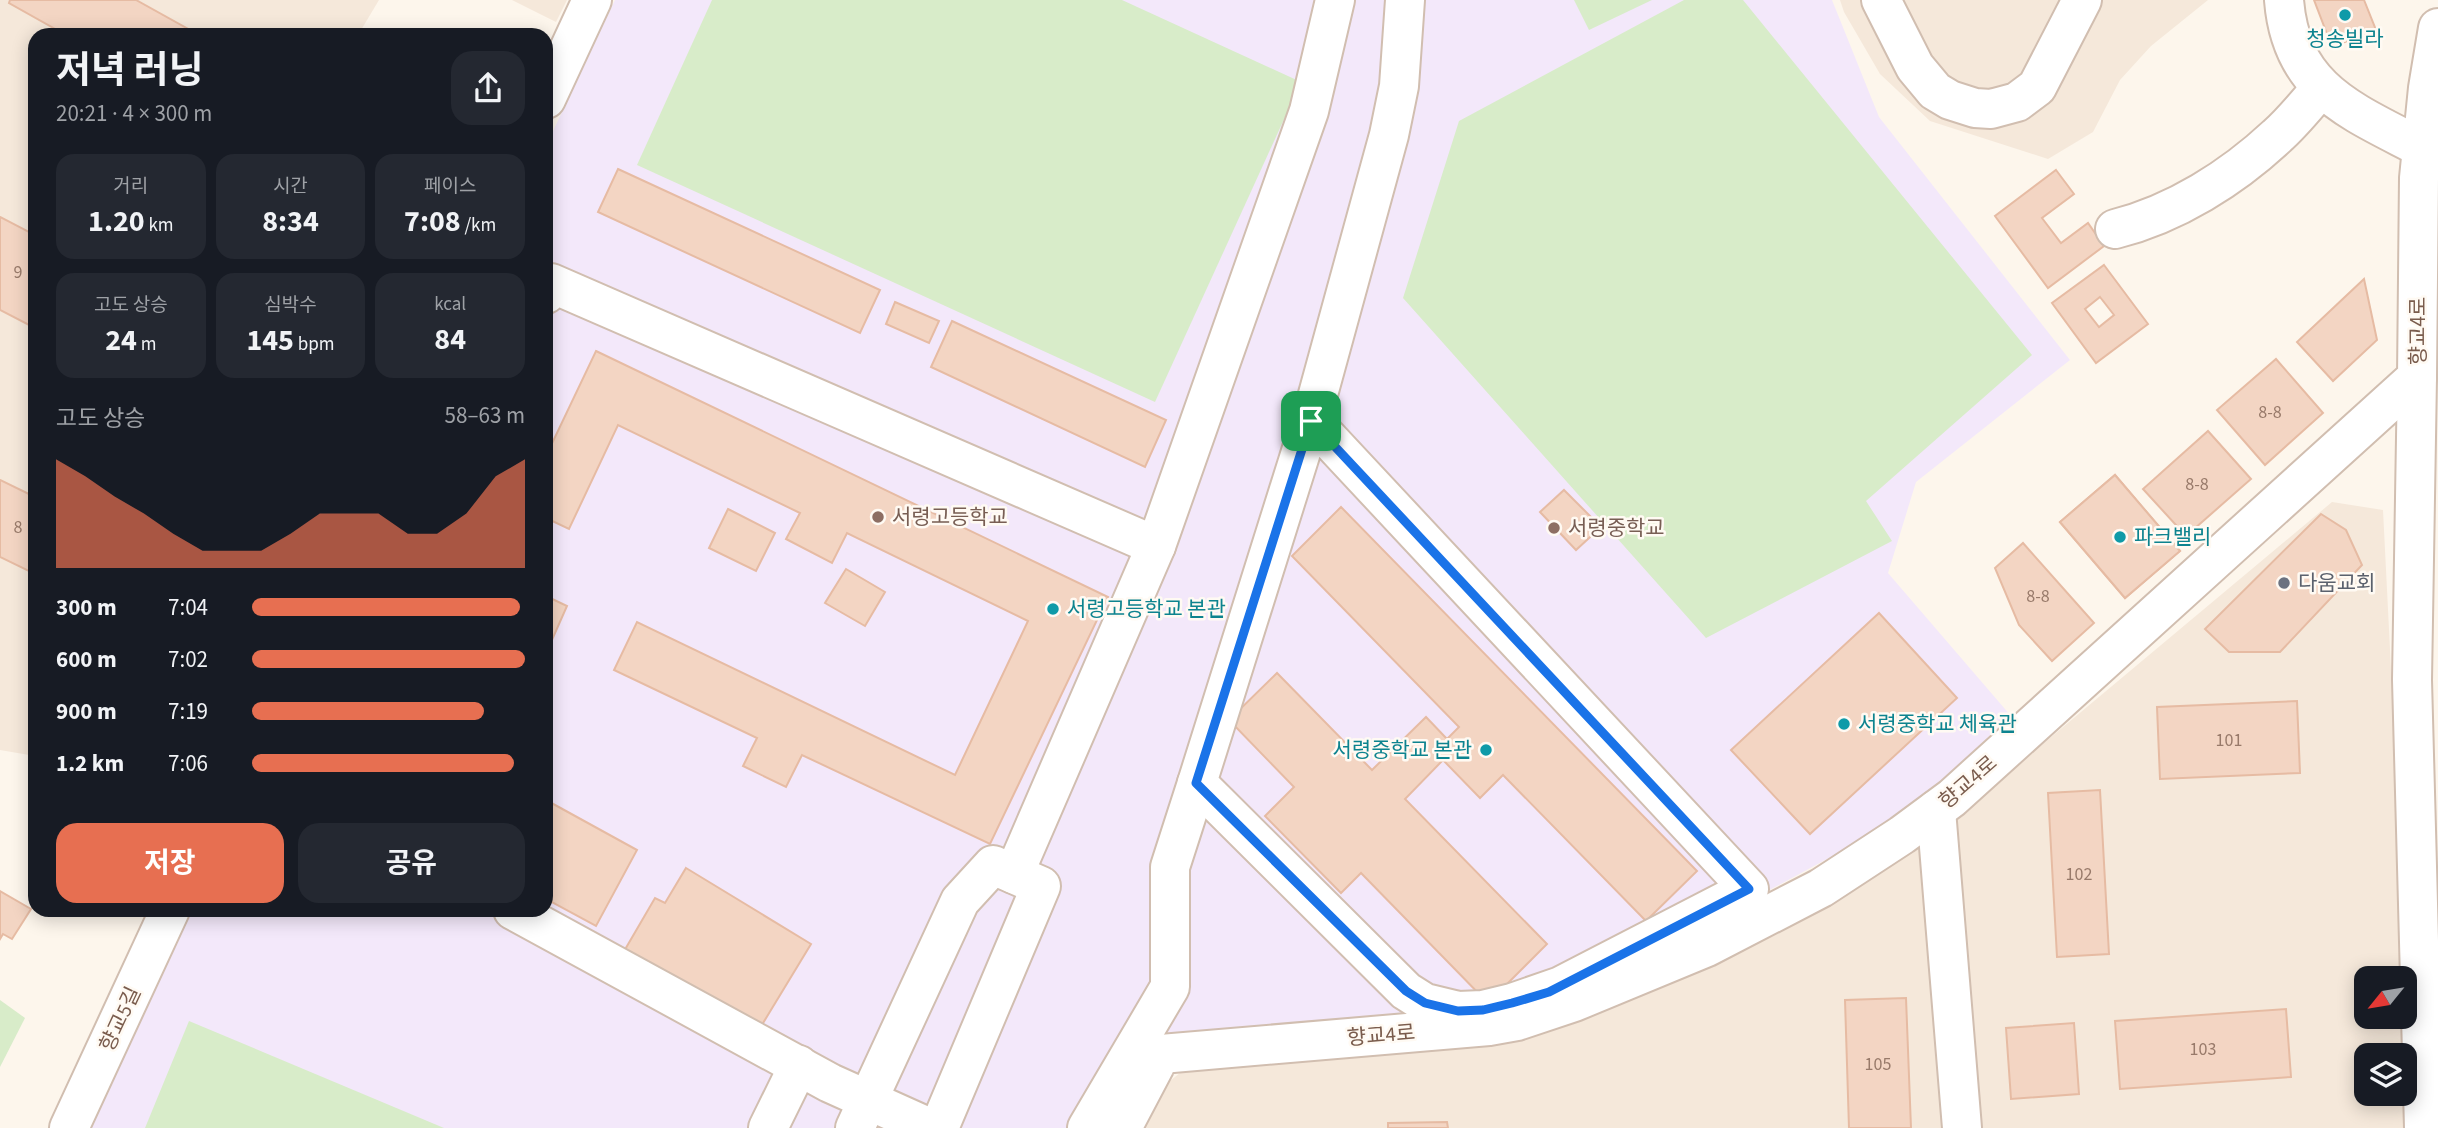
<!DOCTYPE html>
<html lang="ko">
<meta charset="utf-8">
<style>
:root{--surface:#171b24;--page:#242831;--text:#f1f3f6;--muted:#9ea1a6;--accent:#e76f51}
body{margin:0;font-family:"Source Sans 3","Noto Sans KR",sans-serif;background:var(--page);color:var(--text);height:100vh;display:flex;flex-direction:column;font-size:26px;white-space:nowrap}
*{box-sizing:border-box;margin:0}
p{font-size:23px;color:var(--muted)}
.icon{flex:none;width:38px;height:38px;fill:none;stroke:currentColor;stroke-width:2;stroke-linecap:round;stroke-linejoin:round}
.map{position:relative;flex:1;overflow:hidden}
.panel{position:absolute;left:28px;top:28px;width:525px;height:889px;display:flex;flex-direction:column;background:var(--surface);border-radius:21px;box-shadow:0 4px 18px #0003}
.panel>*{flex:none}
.needle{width:46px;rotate:240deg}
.controls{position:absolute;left:2354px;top:966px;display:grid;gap:14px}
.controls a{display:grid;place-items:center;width:63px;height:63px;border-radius:14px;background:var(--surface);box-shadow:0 4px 18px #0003;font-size:35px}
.pin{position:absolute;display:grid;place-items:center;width:60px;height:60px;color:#fff;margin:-30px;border-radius:14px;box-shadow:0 4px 10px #0006}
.round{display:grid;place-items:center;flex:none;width:74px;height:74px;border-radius:21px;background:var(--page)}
.headline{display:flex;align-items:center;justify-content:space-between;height:119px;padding:0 28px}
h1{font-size:38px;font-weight:700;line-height:52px}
.stats{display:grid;grid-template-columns:repeat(3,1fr);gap:10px;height:119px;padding:7px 28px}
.stats div{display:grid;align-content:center;border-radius:18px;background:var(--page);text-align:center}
.stats b{font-size:30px;font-weight:700}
.stats small{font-size:19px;font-weight:400}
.stats p{font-size:19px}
.chart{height:196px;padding:14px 28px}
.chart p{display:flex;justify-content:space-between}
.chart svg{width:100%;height:126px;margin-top:7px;fill:var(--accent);opacity:.7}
.cta{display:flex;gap:14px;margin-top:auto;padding:14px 28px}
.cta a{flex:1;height:80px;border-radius:21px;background:var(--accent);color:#fff;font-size:28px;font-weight:700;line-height:80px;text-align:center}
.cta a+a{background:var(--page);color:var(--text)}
ul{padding:0 28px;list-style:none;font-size:23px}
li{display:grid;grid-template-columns:112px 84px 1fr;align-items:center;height:52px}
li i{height:18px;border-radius:9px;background:var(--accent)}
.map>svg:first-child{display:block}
.residential{fill:#f5e8da;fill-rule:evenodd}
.education{fill:#f3e8fa}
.green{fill:#d8ecc9}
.building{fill:#f3d5c3;stroke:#e6bba3;stroke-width:2;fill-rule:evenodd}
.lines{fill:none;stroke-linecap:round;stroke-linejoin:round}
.minor-casing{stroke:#d1beb0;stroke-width:42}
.minor{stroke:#fff;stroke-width:38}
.route-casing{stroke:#fff;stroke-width:14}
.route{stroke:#1a73e8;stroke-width:9}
.culture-dot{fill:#0f9aa8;stroke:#fffaf3;stroke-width:2.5}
.education-dot{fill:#8d6e63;stroke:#fffaf3;stroke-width:2.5}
.worship-dot{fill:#6b7280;stroke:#fffaf3;stroke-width:2.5}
.labels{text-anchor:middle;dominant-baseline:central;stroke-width:5;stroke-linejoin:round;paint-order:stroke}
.number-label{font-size:18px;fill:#987a6a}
.culture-label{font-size:21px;fill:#0d838f;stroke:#fffaf3;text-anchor:start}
.street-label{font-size:21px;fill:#7a5c4d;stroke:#fffaf3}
.education-label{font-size:21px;fill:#785e54;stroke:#fffaf3;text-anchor:start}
.worship-label{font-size:21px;fill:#5b616d;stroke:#fffaf3;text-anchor:start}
</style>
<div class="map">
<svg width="2438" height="1128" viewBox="0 0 2438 1128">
<rect width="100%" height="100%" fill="#fdf6ec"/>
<!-- residential -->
<g class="residential">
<polygon points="0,0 379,0 358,35 35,35 35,756 0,750"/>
<polygon points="512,0 567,0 556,22"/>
<polygon points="1840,0 2208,0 2151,46 2120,80 2093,132 2048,159 1930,121 1880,74 1844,12"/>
<path d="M2332 502 2383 510 2414 1128H1139L1159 1090 1186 1068 1529 1029 1773 936 1856 888 1940 830ZM2366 978H2404V1017H2366ZM2366 1055H2404V1094H2366Z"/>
</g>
<!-- education -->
<polygon class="education" points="615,0 1832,0 1879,117 2070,360 1916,482 1888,573 2011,716 1897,821 1581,992 1496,1016 1161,1035 1107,1128 79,1128 183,910 546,910 546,146"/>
<!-- green -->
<g class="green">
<polygon points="712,0 1122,0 1301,82 1155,402 637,165"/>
<polygon points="1574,0 1652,0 1589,30"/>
<polygon points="1684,0 1743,0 2032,355 1866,501 1892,541 1706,638 1403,298 1459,121"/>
<polygon points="0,1000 25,1018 0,1067"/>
<polygon points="189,1021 444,1128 145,1128"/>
</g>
<!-- building -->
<g class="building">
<polygon points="10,0 136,0 199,35 66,35 9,3"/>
<polygon points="2314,0 2364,0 2376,30 2332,47"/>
<polygon points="618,169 880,290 860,333 598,212"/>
<polygon points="2056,170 2074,194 2042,218 2061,243 2088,223 2104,246 2048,288 1995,216"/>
<polygon points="0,217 35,235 35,328 0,310"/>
<path d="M2104 265 2148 324 2096 363 2052 303ZM2100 297 2114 315 2099 327 2085 309Z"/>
<polygon points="2364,279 2377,340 2333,381 2297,342"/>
<polygon points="895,302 939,321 929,343 886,324"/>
<polygon points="952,321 1166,420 1145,467 931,367"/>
<polygon points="596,351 1108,597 990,844 802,755 786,787 743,766 757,738 614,670 637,622 955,775 1028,621 847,533 832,563 786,539 800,513 618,425 569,529 546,518 546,456"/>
<polygon points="2276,359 2323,413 2265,465 2217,410"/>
<polygon points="2208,431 2251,479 2186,536 2143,489"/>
<polygon points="2115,475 2180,551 2125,598 2060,522"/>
<polygon points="2115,475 2180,551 2125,598 2060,522"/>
<polygon points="0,480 35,497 35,574 0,557"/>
<polygon points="1564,490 1601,527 1576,550 1540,512"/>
<polygon points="1341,507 1697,871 1646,921 1503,775 1480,798 1443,760 1405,799 1547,944 1488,1003 1361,873 1341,893 1265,816 1294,787 1229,720 1277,673 1372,770 1426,717 1447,739 1459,727 1292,556"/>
<polygon points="728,509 775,533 756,571 709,548"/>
<polygon points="2321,514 2346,530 2362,565 2280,652 2229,652 2205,629"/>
<polygon points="2023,543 2094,623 2052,661 2019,625 1995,568"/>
<polygon points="846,569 885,592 865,626 825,603"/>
<polygon points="546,596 567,606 552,640 546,637"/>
<polygon points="1879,613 1957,698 1810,834 1731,750"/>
<polygon points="2297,701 2300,773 2160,779 2157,707"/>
<polygon points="2100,790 2109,954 2057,957 2048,793"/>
<polygon points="546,800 637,850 596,926 546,899"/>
<polygon points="686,868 811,944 757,1033 623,953 655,898 665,903"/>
<polygon points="0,891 31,909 12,939 3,934 0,939"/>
<polygon points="1906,998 1911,1128 1849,1128 1845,1000"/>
<polygon points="2286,1009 2291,1077 2120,1089 2115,1021"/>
<polygon points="2074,1023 2079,1094 2011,1099 2006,1028"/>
<polygon points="1447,1122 1448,1128 1388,1128 1388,1123"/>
</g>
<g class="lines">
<defs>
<g id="minor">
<polyline points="1881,0 1915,67 1935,91 1950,100 1975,108 1991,109 2017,102 2037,87 2082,0"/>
<path d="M2284 0C2291 90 2352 111 2422 148"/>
<polyline points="546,99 592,0"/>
<path d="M2115 229C2175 214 2232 178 2277 136 2293 122 2307 104 2321 88"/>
<polyline points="546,294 551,283 1156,546"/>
<polyline points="2417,377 2412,680 2424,1128"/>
<polygon points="1311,420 1749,889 1561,986 1512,1003 1483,1010 1458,1011 1425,1003 1406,991 1197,783"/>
<polyline points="1311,420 1389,135 1399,86 1405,0"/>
<polyline points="1936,810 1962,1128"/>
<polyline points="1014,874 1156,546 1309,111 1335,0"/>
<polyline points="513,910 830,1083 930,1128"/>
<polyline points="69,1128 170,910"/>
<polyline points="768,1128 799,1065"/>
<polyline points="855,1128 960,901 993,865 1041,886 939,1128"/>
<polyline points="1087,1128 1170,987 1170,867 1197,783"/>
<polyline points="1122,1128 1161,1054 1489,1026 1517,1021 1574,1002 1707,947 1821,888 1902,835 1952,798 2417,377 2419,178 2428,88 2438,28"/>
</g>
</defs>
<!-- minor casing -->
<use href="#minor" class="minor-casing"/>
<!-- minor -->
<use href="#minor" class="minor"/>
</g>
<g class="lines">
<defs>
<polygon id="route" points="1311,421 1749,889 1549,992 1512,1003 1483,1010 1458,1011 1425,1003 1406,991 1196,783"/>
</defs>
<!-- route casing -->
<use href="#route" class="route-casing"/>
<!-- route -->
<use href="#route" class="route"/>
</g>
<!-- markers -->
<g class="culture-dot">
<circle cx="2345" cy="15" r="7"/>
<circle cx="2120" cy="537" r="7"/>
<circle cx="1053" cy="609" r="7"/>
<circle cx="1844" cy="724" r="7"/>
<circle cx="1486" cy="750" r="7"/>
</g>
<g class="education-dot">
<circle cx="878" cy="517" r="7"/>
<circle cx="1554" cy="528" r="7"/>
</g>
<circle class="worship-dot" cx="2284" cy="583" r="7"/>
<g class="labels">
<!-- number labels -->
<g class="number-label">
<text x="18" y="272">9</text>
<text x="2270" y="412">8-8</text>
<text x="2197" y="484">8-8</text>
<text x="18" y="527">8</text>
<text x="2038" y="596">8-8</text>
<text x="2229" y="740">101</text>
<text x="2079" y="874">102</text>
<text x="2203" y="1049">103</text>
<text x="1878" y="1064">105</text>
</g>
<!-- culture labels -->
<g class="culture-label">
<text x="2345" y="39" text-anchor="middle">청송빌라</text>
<text x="2134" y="537">파크밸리</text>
<text x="1067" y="609">서령고등학교 본관</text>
<text x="1858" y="724">서령중학교 체육관</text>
<text x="1472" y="750" text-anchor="end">서령중학교 본관</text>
</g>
<!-- street labels -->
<g class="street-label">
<text transform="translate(2418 331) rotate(-90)">향교4로</text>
<text transform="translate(1968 782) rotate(-41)">향교4로</text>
<text transform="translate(120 1019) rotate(-65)">향교5길</text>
<text transform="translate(1381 1035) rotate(-5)">향교4로</text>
</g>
<!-- education labels -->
<g class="education-label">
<text x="892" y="517">서령고등학교</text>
<text x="1568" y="528">서령중학교</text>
</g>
<!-- worship labels -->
<g class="worship-label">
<text x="2298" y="583">다움교회</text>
</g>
</g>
</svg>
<div class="controls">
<a><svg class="needle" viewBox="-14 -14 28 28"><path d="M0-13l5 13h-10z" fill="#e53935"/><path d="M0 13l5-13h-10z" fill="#9ea1a6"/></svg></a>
<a><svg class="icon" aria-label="layers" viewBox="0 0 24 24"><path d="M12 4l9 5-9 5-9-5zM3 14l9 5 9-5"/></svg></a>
</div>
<div class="pin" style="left:1311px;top:421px;background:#1e9e55"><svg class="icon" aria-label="arrive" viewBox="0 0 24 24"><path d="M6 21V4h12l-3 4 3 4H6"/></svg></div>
<section class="panel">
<div class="headline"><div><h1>저녁 러닝</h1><p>20:21 · 4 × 300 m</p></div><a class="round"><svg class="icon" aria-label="share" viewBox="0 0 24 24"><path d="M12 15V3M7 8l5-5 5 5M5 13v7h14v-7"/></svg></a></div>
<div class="stats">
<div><p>거리</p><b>1.20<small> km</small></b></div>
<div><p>시간</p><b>8:34</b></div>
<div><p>페이스</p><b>7:08<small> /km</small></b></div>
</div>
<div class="stats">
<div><p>고도 상승</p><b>24<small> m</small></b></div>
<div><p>심박수</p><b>145<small> bpm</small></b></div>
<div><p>kcal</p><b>84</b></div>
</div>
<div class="chart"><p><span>고도 상승</span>58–63 m</p>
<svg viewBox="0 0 160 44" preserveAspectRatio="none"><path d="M0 44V6L10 12L20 19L30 25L40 32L50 38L60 38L70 38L80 32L90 25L100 25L110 25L120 32L130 32L140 25L150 12L160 6V44z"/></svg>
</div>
<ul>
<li><b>300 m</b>7:04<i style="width:98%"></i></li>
<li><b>600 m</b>7:02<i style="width:100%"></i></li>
<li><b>900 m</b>7:19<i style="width:85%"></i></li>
<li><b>1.2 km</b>7:06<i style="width:96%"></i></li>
</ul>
<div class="cta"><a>저장</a><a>공유</a></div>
</section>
</div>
